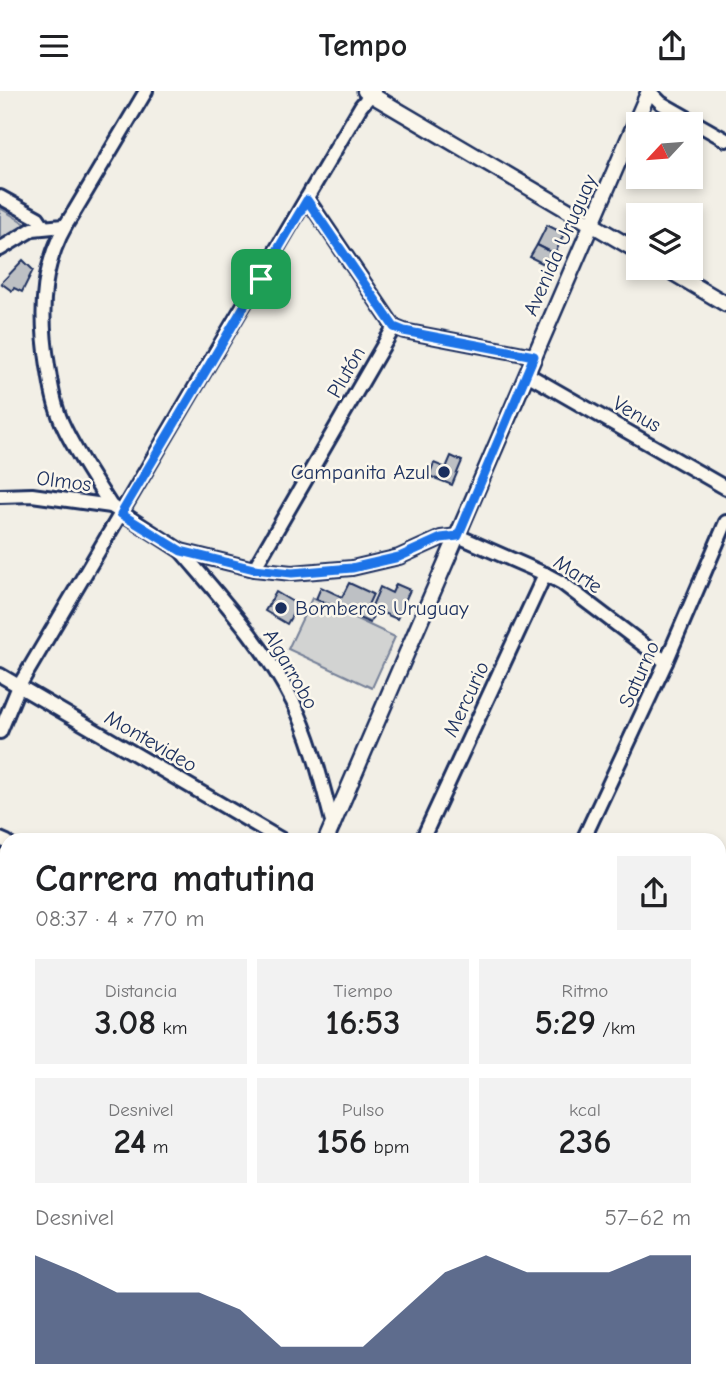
<!DOCTYPE html>
<html lang="es">
<meta charset="utf-8">
<style>
:root{--surface:#fff;--page:#f2f2f2;--text:#202124;--muted:#757577;--accent:#1b2f5e}
body{margin:0;font-family:"Comic Neue",sans-serif;background:var(--page);color:var(--text);height:100vh;display:flex;flex-direction:column;font-size:26px;white-space:nowrap}
*{box-sizing:border-box;margin:0}
p{font-size:23px;color:var(--muted)}
.icon{flex:none;width:38px;height:38px;fill:none;stroke:currentColor;stroke-width:2;stroke-linecap:round;stroke-linejoin:round}
.map{position:relative;flex:1;overflow:hidden}
.sheet{position:absolute;left:0px;top:742px;width:726px;height:567px;display:flex;flex-direction:column;background:var(--surface);border-radius:21px 21px 0 0;box-shadow:0 4px 10px #0003}
.sheet>*{flex:none}
.needle{width:46px;rotate:244deg}
.controls{position:absolute;left:626px;top:21px;display:grid;gap:14px}
.controls a{display:grid;place-items:center;width:77px;height:77px;border-radius:0px;background:var(--surface);box-shadow:0 4px 10px #0003;font-size:35px}
.pin{position:absolute;display:grid;place-items:center;width:60px;height:60px;color:#fff;margin:-30px;border-radius:14px;box-shadow:0 4px 10px #0006}
.round{display:grid;place-items:center;flex:none;width:74px;height:74px;border-radius:0px;background:var(--page)}
.headline{display:flex;align-items:center;justify-content:space-between;height:119px;padding:0 35px}
h1{font-size:38px;font-weight:600;line-height:52px}
.metrics{display:grid;grid-template-columns:repeat(3,1fr);gap:10px;height:119px;padding:7px 35px}
.metrics div{display:grid;align-content:center;border-radius:0px;background:var(--page);text-align:center}
.metrics b{font-size:35px;font-weight:600}
.metrics small{font-size:19px;font-weight:400}
.metrics p{font-size:19px}
.chart{height:196px;padding:14px 35px}
.chart p{display:flex;justify-content:space-between}
.chart svg{width:100%;height:126px;margin-top:7px;fill:var(--accent);opacity:.7}
header{display:flex;justify-content:space-between;align-items:center;height:91px;padding:0 35px;background:var(--surface);font-size:32px;font-weight:600}
.map>svg:first-child{display:block}
.green{fill:#d2d3d2;stroke:#768198;stroke-width:2}
.building{fill:#bdc0c4;stroke:#1b2f5e;stroke-width:2}
.lines{fill:none;stroke-linecap:round;stroke-linejoin:round}
.minor-casing{stroke:#1b2f5e;stroke-width:18}
.tertiary-casing{stroke:#1b2f5e;stroke-width:19}
.minor{stroke:#fbf7ec;stroke-width:12}
.tertiary{stroke:#fbf7ec;stroke-width:14}
.route-casing{stroke:#fff;stroke-width:14}
.route{stroke:#1a73e8;stroke-width:9}
.poi-dot{fill:#1b2f5e;stroke:#fbf7ec;stroke-width:2.5}
.labels{text-anchor:middle;dominant-baseline:central;stroke-width:5;stroke-linejoin:round;paint-order:stroke}
.street-label{font-size:21px;fill:#1b2f5e;stroke:#fbf7ec}
.poi-label{font-size:21px;fill:#1b2f5e;stroke:#fbf7ec;text-anchor:end}
</style>
<header><svg class="icon" aria-label="menu" viewBox="0 0 24 24"><path d="M4 6h16M4 12h16M4 18h16"/></svg>Tempo<svg class="icon" aria-label="share" viewBox="0 0 24 24"><path d="M12 15V3M7 8l5-5 5 5M5 13v7h14v-7"/></svg></header>
<div class="map">
<svg width="726" height="1309" viewBox="0 0 726 1309">
<rect width="100%" height="100%" fill="#f2efe6"/>
<filter id="ink" filterUnits="userSpaceOnUse"><feTurbulence type="fractalNoise" baseFrequency=".0143" numOctaves="2"/><feDisplacementMap in="SourceGraphic" scale="14" xChannelSelector="R" yChannelSelector="G"/><feConvolveMatrix kernelMatrix="1 2 1 2 8 2 1 2 1" color-interpolation-filters="sRGB"/></filter>
<g filter="url(#ink)">
<!-- green -->
<g class="green">
<polygon points="0,117 29,135 0,151"/>
<polygon points="312,507 395,546 372,597 288,558"/>
<polygon points="435,1302 610,1302 607,1309 432,1309"/>
</g>
<!-- building -->
<g class="building">
<polygon points="547,134 561,141 563,145 555,163 537,154"/>
<polygon points="537,154 555,163 548,175 530,166"/>
<polygon points="23,169 33,179 22,201 14,197 12,200 1,192"/>
<polygon points="451,365 462,370 452,394 429,385 434,372 446,377"/>
<polygon points="349,492 373,503 367,516 375,520 370,532 316,508 321,496 342,506"/>
<polygon points="396,493 410,499 397,528 371,517 380,496 392,502"/>
<polygon points="276,501 298,514 287,533 265,520"/>
</g>
<g class="lines">
<defs>
<g id="minor">
<polyline points="649,0 661,12 726,49"/>
<polyline points="0,106 38,127 44,136"/>
<polyline points="308,109 394,236"/>
<polyline points="0,158 33,138 63,135"/>
<polyline points="394,236 404,240 534,265"/>
<polyline points="527,283 726,397"/>
<polyline points="0,405 32,404 111,415 181,460 254,478 292,482 352,477 399,466 441,447 458,445 545,483 562,492 666,571"/>
<path d="M111 415C94 388 75 361 62 332 54 314 51 294 48 275 39 219 41 169 74 121L146 0"/>
<path d="M181 460C221 507 265 555 293 611 312 649 322 693 333 734"/>
<polyline points="254,478 394,236"/>
<polyline points="0,584 282,749"/>
<polyline points="0,641 19,595 361,15 374,0"/>
<polyline points="0,748 7,751"/>
<polyline points="422,749 545,483"/>
<polyline points="583,749 666,571 726,431"/>
<polyline points="719,834 726,820"/>
<polyline points="719,932 726,936"/>
<polyline points="719,1020 726,1024"/>
<polyline points="0,1089 7,1067"/>
<polyline points="719,1170 726,1173"/>
<polyline points="0,1281 7,1284"/>
<polyline points="52,1302 70,1309"/>
<polyline points="219,1309 222,1302"/>
<polyline points="317,1309 320,1302"/>
<polyline points="417,1309 421,1302"/>
<polyline points="618,1309 622,1302"/>
</g>
<g id="tertiary">
<polyline points="365,0 639,161"/>
<polyline points="665,177 726,213"/>
<polyline points="326,749 649,0"/>
<polyline points="85,1309 88,1302"/>
</g>
</defs>
<!-- minor casing -->
<use href="#minor" class="minor-casing"/>
<!-- tertiary casing -->
<use href="#tertiary" class="tertiary-casing"/>
<!-- minor -->
<use href="#minor" class="minor"/>
<!-- tertiary -->
<use href="#tertiary" class="tertiary"/>
</g>
</g>
<g class="lines" filter="url(#ink)">
<defs>
<polygon id="route" points="307,109 394,236 404,240 534,265 458,445 441,447 399,466 352,477 292,482 254,478 181,460 121,423"/>
</defs>
<!-- route casing -->
<use href="#route" class="route-casing"/>
<!-- route -->
<use href="#route" class="route"/>
</g>
<!-- markers -->
<g class="poi-dot">
<circle cx="444" cy="381" r="7"/>
<circle cx="281" cy="517" r="7"/>
</g>
<g class="labels">
<!-- street labels -->
<g class="street-label">
<text transform="translate(560 154) rotate(-66)">Avenida Uruguay</text>
<text transform="translate(346 281) rotate(-60)">Plutón</text>
<text transform="translate(637 323) rotate(30)">Venus</text>
<text transform="translate(64 390) rotate(7)">Olmos</text>
<text transform="translate(578 483) rotate(33)">Marte</text>
<text transform="translate(291 578) rotate(60)">Algarrobo</text>
<text transform="translate(639 583) rotate(-66)">Saturno</text>
<text transform="translate(466 608) rotate(-65)">Mercurio</text>
<text transform="translate(151 650) rotate(30)">Montevideo</text>
</g>
<!-- poi labels -->
<g class="poi-label">
<text x="430" y="381">Campanita Azul</text>
<text x="295" y="517" text-anchor="start">Bomberos Uruguay</text>
</g>
</g>
</svg>
<div class="controls">
<a><svg class="needle" viewBox="-14 -14 28 28"><path d="M0-13l5 13h-10z" fill="#e53935"/><path d="M0 13l5-13h-10z" fill="#757577"/></svg></a>
<a><svg class="icon" aria-label="layers" viewBox="0 0 24 24"><path d="M12 4l9 5-9 5-9-5zM3 14l9 5 9-5"/></svg></a>
</div>
<div class="pin" style="left:261px;top:188px;background:#1e9e55"><svg class="icon" aria-label="arrive" viewBox="0 0 24 24"><path d="M6 21V4h12l-3 4 3 4H6"/></svg></div>
<section class="sheet">
<div class="headline"><div><h1>Carrera matutina</h1><p>08:37 · 4 × 770 m</p></div><a class="round"><svg class="icon" aria-label="share" viewBox="0 0 24 24"><path d="M12 15V3M7 8l5-5 5 5M5 13v7h14v-7"/></svg></a></div>
<div class="metrics">
<div><p>Distancia</p><b>3.08<small> km</small></b></div>
<div><p>Tiempo</p><b>16:53</b></div>
<div><p>Ritmo</p><b>5:29<small> /km</small></b></div>
</div>
<div class="metrics">
<div><p>Desnivel</p><b>24<small> m</small></b></div>
<div><p>Pulso</p><b>156<small> bpm</small></b></div>
<div><p>kcal</p><b>236</b></div>
</div>
<div class="chart"><p><span>Desnivel</span>57–62 m</p>
<svg viewBox="0 0 160 44" preserveAspectRatio="none"><path d="M0 44V6L10 12L20 19L30 19L40 19L50 25L60 38L70 38L80 38L90 25L100 12L110 6L120 12L130 12L140 12L150 6L160 6V44z"/></svg>
</div>
</section>
</div>
